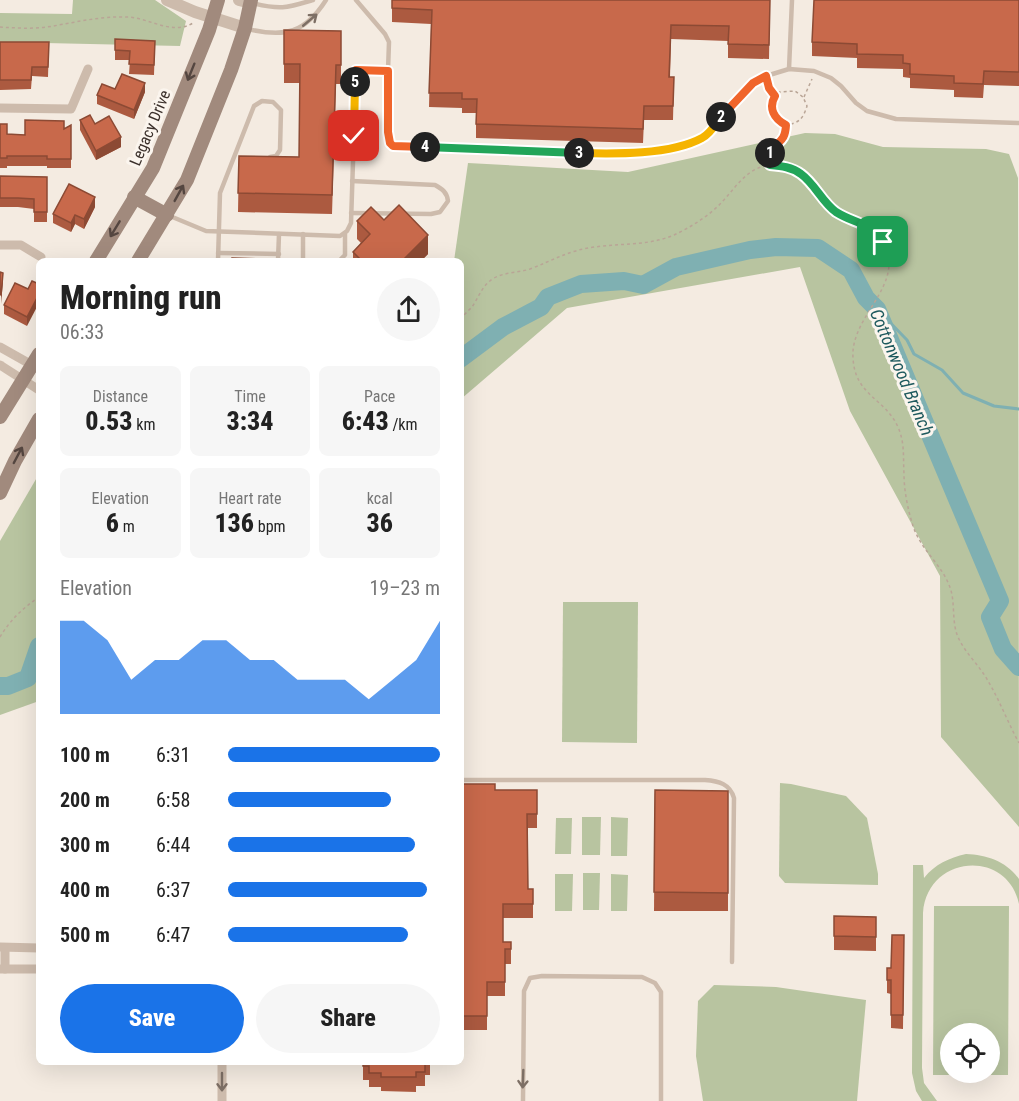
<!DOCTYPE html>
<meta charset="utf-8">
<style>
:root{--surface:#fff;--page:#f6f6f6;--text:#222;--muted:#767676;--accent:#1a73e8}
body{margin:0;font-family:"Roboto Condensed",sans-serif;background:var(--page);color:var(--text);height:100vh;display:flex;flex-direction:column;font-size:22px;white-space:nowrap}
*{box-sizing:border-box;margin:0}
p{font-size:20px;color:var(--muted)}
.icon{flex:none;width:33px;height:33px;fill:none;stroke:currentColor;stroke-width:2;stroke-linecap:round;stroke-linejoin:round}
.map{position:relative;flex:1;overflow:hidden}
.panel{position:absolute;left:36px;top:258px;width:428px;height:807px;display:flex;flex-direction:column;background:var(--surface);border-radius:9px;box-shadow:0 6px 24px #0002}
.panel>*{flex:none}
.fabs{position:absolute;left:940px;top:1023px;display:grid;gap:12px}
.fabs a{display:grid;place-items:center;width:60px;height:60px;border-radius:50%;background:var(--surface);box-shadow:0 6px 24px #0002;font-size:30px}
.pin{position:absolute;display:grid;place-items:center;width:51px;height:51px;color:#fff;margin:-26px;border-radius:12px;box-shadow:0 3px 9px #0006}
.km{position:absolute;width:30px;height:30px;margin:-15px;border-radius:50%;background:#222;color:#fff;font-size:16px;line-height:30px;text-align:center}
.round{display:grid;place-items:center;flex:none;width:63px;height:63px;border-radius:32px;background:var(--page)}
.head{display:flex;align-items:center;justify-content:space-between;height:102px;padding:0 24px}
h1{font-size:33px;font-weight:800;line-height:45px}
.figures{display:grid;grid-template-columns:repeat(3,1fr);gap:9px;height:102px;padding:6px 24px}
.figures div{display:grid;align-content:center;border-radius:9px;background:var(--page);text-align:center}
.figures b{font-size:26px;font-weight:800}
.figures small{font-size:16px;font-weight:400}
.figures p{font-size:16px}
.chart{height:168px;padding:12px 24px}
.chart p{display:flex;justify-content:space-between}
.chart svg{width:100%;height:108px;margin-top:6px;fill:var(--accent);opacity:.7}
.primary-button{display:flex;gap:12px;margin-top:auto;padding:12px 24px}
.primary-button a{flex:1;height:69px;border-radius:36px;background:var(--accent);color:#fff;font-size:24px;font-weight:800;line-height:69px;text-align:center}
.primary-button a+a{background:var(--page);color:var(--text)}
ul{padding:0 24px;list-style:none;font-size:20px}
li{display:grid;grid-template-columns:96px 72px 1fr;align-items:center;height:45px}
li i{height:15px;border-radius:8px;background:var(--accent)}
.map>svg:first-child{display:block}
.green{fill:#b8c4a0;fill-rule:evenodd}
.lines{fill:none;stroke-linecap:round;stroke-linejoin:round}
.stream{stroke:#7fb0b2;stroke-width:3}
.river{stroke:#7fb0b2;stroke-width:18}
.path{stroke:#b9a596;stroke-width:1.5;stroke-dasharray:3 3;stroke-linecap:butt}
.service{stroke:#cdbbac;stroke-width:4.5}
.minor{stroke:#cdbbac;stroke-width:9}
.tertiary{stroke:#cdbbac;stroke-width:12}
.secondary{stroke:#a18a7d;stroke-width:14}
.wall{fill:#ac5a40}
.shaded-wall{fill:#8c4a34}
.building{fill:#c8694b;stroke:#8c4a34;stroke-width:1.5}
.oneway{stroke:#7d6f65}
.oneway2{stroke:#544640}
.split-1-casing{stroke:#fff;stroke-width:12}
.split-2-casing{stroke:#fff;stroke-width:12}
.split-3-casing{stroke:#fff;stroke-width:12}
.split-4-casing{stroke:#fff;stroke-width:12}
.split-5-casing{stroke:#fff;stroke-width:12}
.split-6-casing{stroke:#fff;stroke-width:12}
.split-1{stroke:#22a559;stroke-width:8}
.split-2{stroke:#f0652b;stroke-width:8}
.split-3{stroke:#f5b400;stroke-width:8}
.split-4{stroke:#22a559;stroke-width:8}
.split-5{stroke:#f0652b;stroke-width:8}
.split-6{stroke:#f5b400;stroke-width:8}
.labels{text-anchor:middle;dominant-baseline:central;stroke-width:6;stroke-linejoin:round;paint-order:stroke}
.street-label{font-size:16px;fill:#3b302b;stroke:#fbf5ee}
.water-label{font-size:18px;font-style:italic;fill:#1f5a5e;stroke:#fbf5ee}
</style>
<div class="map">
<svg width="1019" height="1101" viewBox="0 0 1019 1101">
<rect width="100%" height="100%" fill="#f4ebe1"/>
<!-- green -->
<g class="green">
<polygon points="73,0 155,0 186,21 180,46 0,42 0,13 72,14"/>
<polygon points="805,133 835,134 883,147 986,149 1009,154 1018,178 1019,827 941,737 940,576 850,411 800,267 567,308 461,399 460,261 454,261 468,163 628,172"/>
<polygon points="39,474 39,701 0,715 0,541"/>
<polygon points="563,602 638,602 637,743 562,742"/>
<polygon points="780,783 791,784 846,796 867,818 878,874 878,885 785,883 779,876"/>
<polygon points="582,817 601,817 600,855 582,855"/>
<polygon points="611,817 628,818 627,856 611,856"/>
<polygon points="556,818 572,818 571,854 555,854"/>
<path d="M966 854C987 855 1006 861 1019 879V904C1007 848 927 855 923 913L922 1068 924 1083 937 1101H922L916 1091 912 1073 913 865H923L924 878C935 864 949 858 966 854Z"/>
<polygon points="583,873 600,873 599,910 583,910"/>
<polygon points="555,874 573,874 572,911 555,911"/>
<polygon points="611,874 628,875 627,911 611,911"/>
<path d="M934 906H1009L1008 1075H933ZM951 1034H990V1072H951Z"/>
<polygon points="714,985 776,987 866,1000 857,1101 703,1101 696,1056 698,1001"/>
</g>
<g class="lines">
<!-- stream -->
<polyline class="stream" points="877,309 907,340 914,354 942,370 963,393 994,406 1019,409"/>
<!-- river -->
<g class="river">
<polyline points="460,359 503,327 541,307 548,297 581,284 624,281 643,285 676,267 750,250 776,247 818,248 851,270 866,298 877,309 1000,601 990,617 1003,649 1019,667"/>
<polyline points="0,686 8,686 28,678 39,646"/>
</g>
<!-- path -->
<g class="path">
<path d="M0 27C15 28 31 29 47 27 73 23 99 16 126 17 148 17 172 36 193 23"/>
<polyline points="768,84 774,95"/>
<polyline points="804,97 812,79"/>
<path d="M770 164C768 146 784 146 786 125 799 123 803 119 807 106L803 97 795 91 779 92 772 101C771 113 775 120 786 125"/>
<path d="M460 319C464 315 468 311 472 307 479 297 482 285 494 278 505 272 518 273 530 269 554 260 569 250 595 247 622 243 648 246 674 235 691 227 709 216 722 202 738 185 749 164 776 165 785 166 794 169 801 174 814 183 821 199 833 209 851 223 874 223 885 245 904 287 850 316 853 358 855 396 885 398 898 427 905 443 903 457 904 474 904 491 908 510 913 526 921 550 941 564 949 585 956 600 951 621 958 637 965 653 980 666 988 681 1000 701 1008 723 1019 743"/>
<path d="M0 637C10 620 23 608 39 597"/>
</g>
<!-- service -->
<g class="service">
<path d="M252 3C281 10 286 8 313 0"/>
<path d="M248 29C285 38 305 33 326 0"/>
<polyline points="789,69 792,0"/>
<polyline points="388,71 388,132 390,143 393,146 626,154 683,145 704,137 753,83 766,76 789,69 814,71 831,78 841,86 856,103 867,111 896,119 1019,123"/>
<path d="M351 213 431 214 440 212 448 201C447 192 442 189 435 185L352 181"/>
<polyline points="170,216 206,231 340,236 347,231 351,223 356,70 388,71 389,42 385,34 356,0"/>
<polyline points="303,234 303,261"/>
<polyline points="218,253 279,254"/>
<polyline points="218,261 220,193 254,106 262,101 273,102 281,110 280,150 276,156 270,157"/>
<polyline points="278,261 279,234"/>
<polyline points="339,261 345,255 345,233"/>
<path d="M460 780H705C719 781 730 784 734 798L732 962"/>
<polyline points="523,1101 524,991 530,978 542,976 642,977 655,983 661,992 661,1101"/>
</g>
<!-- minor -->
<g class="minor">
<polyline points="0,108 71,109 88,69"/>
<polyline points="0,245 21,245 41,257"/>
<polyline points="0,347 39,369"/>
<polyline points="0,365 39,390"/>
<polyline points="0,947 39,948"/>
<polyline points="5,948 5,969"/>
<polyline points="0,969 39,969"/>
<polyline points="222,1101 222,1062"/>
</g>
<!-- tertiary -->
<g class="tertiary">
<polyline points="167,0 195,12 245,28"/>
<polyline points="239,0 251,3"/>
</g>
<!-- secondary -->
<g class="secondary">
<polyline points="134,197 167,215"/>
<polyline points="96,261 153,168 209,30 218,0"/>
<polyline points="138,261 187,180 231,70 245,28 251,0"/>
<polyline points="0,417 39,354"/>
<polyline points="0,493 15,461 39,419"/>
</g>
</g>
<!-- wall -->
<g class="wall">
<polygon points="392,0 770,0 769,59 728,58 728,41 671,39 670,77 674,77 673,120 644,120 643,143 476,138 476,113 462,113 462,108 429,107 431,24 392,22"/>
<polygon points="1019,0 1019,86 984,85 983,98 954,97 954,90 910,88 910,78 903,77 903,69 857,68 857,58 812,56 812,42"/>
<polygon points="284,30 341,50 341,84 336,84 332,214 238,212 239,156 299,157 300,83 284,83"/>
<polygon points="115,39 155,41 154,75 129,74 130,60 115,60"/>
<polygon points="0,42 49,42 48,77 32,76 31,89 0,90"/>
<polygon points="115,89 145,92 134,119 97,104 97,95"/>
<polygon points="80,120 95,124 121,147 96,160 80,130"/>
<polygon points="0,124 7,134 25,135 64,129 71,125 71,168 47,168 47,166 7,166 7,168 0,168"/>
<polygon points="0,176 47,177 47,222 34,222 34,209 18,207 0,207"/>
<polygon points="95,207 84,229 75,224 71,232 53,223 53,214"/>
<polygon points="384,220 428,254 421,261 353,261 353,252 361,243 357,239 357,221"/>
<polygon points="28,289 27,326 4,314 4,305"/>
<polygon points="460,784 495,790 537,790 537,828 528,828 528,889 533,889 533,918 503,918 503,942 511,942 511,964 505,964 505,996 487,996 487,1030 460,1030"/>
<polygon points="655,790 728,791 728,911 654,911"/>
<polygon points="834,916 876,917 876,951 834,950"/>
<polygon points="904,935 903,1029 891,1028 891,994 887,993 887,968 891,968"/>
<polygon points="363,1062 430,1062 430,1075 425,1075 425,1086 416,1086 416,1092 381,1091 381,1087 369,1087 369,1080 363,1080"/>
</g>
<!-- shaded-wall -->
<g class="shaded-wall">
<polygon points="145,83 145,92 134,119 134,110"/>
<polygon points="121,137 121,147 96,160 96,151"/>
<polygon points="95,197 95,207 84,229 84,219"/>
<polygon points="75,215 75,224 71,232 71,223"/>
<polygon points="428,235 428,254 421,261 402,261"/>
<polygon points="3,273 3,282 1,304 1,295"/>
<polygon points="39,294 39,303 27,326 27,317"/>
</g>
<!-- building -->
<g class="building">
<polygon points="392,0 770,0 769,45 728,44 729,26 671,25 669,77 674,77 673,106 644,106 643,129 476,124 477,99 462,99 462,93 429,93 432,10 392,8"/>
<polygon points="814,0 1019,0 1019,72 984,71 983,84 954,83 954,76 910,74 910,64 903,63 903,55 857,54 857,44 812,42"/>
<polygon points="284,30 341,31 341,65 336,65 332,195 238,193 239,156 299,157 300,64 284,64"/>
<polygon points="115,39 155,41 154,65 129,64 130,51 115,50"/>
<polygon points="0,42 49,42 48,67 32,67 31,80 0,80"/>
<polygon points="122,74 145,83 134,110 97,95 102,84 115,89"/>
<polygon points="90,115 95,124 109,116 121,137 96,151 80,120"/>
<polygon points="25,120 64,121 64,129 71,125 71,159 47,159 47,156 7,156 7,158 0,158 0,124 7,124 7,134 25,135"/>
<polygon points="0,176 47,177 47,212 34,212 34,199 18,198 0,198"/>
<polygon points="69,184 95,197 84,219 75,215 71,223 53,214"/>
<polygon points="399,205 428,235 402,261 362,261 353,252 370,234 357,221 371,207 384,220"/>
<polygon points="232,258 262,259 262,261 232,261"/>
<polygon points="0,272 3,273 1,295 0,294"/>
<polygon points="32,281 39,284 39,294 27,317 4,305 15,283 28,289"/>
<polygon points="460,784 495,784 495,790 537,790 537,814 527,814 528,889 533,889 533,904 503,904 503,942 511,942 511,949 505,949 505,982 487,982 487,1016 460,1016"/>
<polygon points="655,790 728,791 728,893 654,892"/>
<polygon points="834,916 876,917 876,937 834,936"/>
<polygon points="892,935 904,935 903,1015 891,1015 891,980 887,980 887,968 891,968"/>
<polygon points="363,1062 425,1062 425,1072 416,1072 416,1077 381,1077 381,1073 369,1073 369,1066 363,1066"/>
</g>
<!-- one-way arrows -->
<defs><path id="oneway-shaft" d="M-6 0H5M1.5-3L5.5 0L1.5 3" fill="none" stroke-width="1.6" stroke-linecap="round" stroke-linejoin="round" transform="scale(1.5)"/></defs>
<g class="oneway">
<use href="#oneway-shaft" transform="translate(310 20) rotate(-40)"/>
<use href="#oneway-shaft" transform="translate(523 1079) rotate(92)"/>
<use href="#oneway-shaft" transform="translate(222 1082) rotate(90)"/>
</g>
<g class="oneway2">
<use href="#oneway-shaft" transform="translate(191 72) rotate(112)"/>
<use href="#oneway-shaft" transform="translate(179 193) rotate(-61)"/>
<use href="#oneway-shaft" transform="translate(115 229) rotate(121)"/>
<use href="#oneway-shaft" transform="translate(18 455) rotate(-62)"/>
</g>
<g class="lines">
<defs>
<path id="split-1" d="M770 153V165C781 166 792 167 801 174 815 184 822 202 836 212 855 224 868 221 883 242"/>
<path id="split-2" d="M721 117 753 83 766 76 769 88 775 96C768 108 774 119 786 125 785 144 777 140 770 153"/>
<path id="split-3" d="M579 153C614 154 671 155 702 138 710 134 716 124 721 117"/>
<polyline id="split-4" points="425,147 579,153"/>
<polyline id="split-5" points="355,82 356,70 388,71 388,132 390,143 393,146 425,147"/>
<polyline id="split-6" points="354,136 355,82"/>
</defs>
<!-- split-1 casing -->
<use href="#split-1" class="split-1-casing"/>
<!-- split-2 casing -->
<use href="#split-2" class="split-2-casing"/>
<!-- split-3 casing -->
<use href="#split-3" class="split-3-casing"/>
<!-- split-4 casing -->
<use href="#split-4" class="split-4-casing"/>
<!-- split-5 casing -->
<use href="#split-5" class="split-5-casing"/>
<!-- split-6 casing -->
<use href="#split-6" class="split-6-casing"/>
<!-- split-1 -->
<use href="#split-1" class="split-1"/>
<!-- split-2 -->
<use href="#split-2" class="split-2"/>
<!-- split-3 -->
<use href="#split-3" class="split-3"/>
<!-- split-4 -->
<use href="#split-4" class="split-4"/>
<!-- split-5 -->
<use href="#split-5" class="split-5"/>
<!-- split-6 -->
<use href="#split-6" class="split-6"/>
</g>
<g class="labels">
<!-- street labels -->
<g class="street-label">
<text transform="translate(150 128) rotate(-67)">Legacy Drive</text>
</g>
<!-- water labels -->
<g class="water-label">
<text transform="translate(902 372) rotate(67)">Cottonwood Branch</text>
</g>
</g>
</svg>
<div class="fabs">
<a><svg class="icon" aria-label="locate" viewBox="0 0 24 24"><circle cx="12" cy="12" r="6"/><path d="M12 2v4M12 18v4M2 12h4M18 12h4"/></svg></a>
</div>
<div class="pin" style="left:883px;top:242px;background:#1e9e55"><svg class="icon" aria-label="arrive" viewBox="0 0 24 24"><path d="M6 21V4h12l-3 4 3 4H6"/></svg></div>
<div class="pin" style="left:354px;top:136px;background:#d93025"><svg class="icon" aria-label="check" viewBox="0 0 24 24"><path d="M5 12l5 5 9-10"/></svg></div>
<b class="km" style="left:770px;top:153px">1</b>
<b class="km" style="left:721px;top:117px">2</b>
<b class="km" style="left:579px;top:153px">3</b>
<b class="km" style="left:425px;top:147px">4</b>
<b class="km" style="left:355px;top:82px">5</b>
<section class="panel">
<div class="head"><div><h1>Morning run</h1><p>06:33</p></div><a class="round"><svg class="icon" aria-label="share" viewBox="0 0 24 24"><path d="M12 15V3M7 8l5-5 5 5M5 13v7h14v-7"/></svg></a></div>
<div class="figures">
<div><p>Distance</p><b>0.53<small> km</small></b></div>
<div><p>Time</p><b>3:34</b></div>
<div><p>Pace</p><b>6:43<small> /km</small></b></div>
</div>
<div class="figures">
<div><p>Elevation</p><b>6<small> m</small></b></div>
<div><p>Heart rate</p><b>136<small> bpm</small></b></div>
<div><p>kcal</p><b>36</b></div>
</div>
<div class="chart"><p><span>Elevation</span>19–23 m</p>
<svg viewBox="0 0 160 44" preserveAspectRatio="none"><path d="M0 44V6L10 6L20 14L30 30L40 22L50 22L60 14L70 14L80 22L90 22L100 30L110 30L120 30L130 38L140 30L150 22L160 6V44z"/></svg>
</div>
<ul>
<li><b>100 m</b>6:31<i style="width:100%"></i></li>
<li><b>200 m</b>6:58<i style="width:77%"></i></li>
<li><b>300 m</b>6:44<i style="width:88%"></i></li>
<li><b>400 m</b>6:37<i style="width:94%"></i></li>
<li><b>500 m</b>6:47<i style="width:85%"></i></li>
</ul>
<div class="primary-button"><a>Save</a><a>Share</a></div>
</section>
</div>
